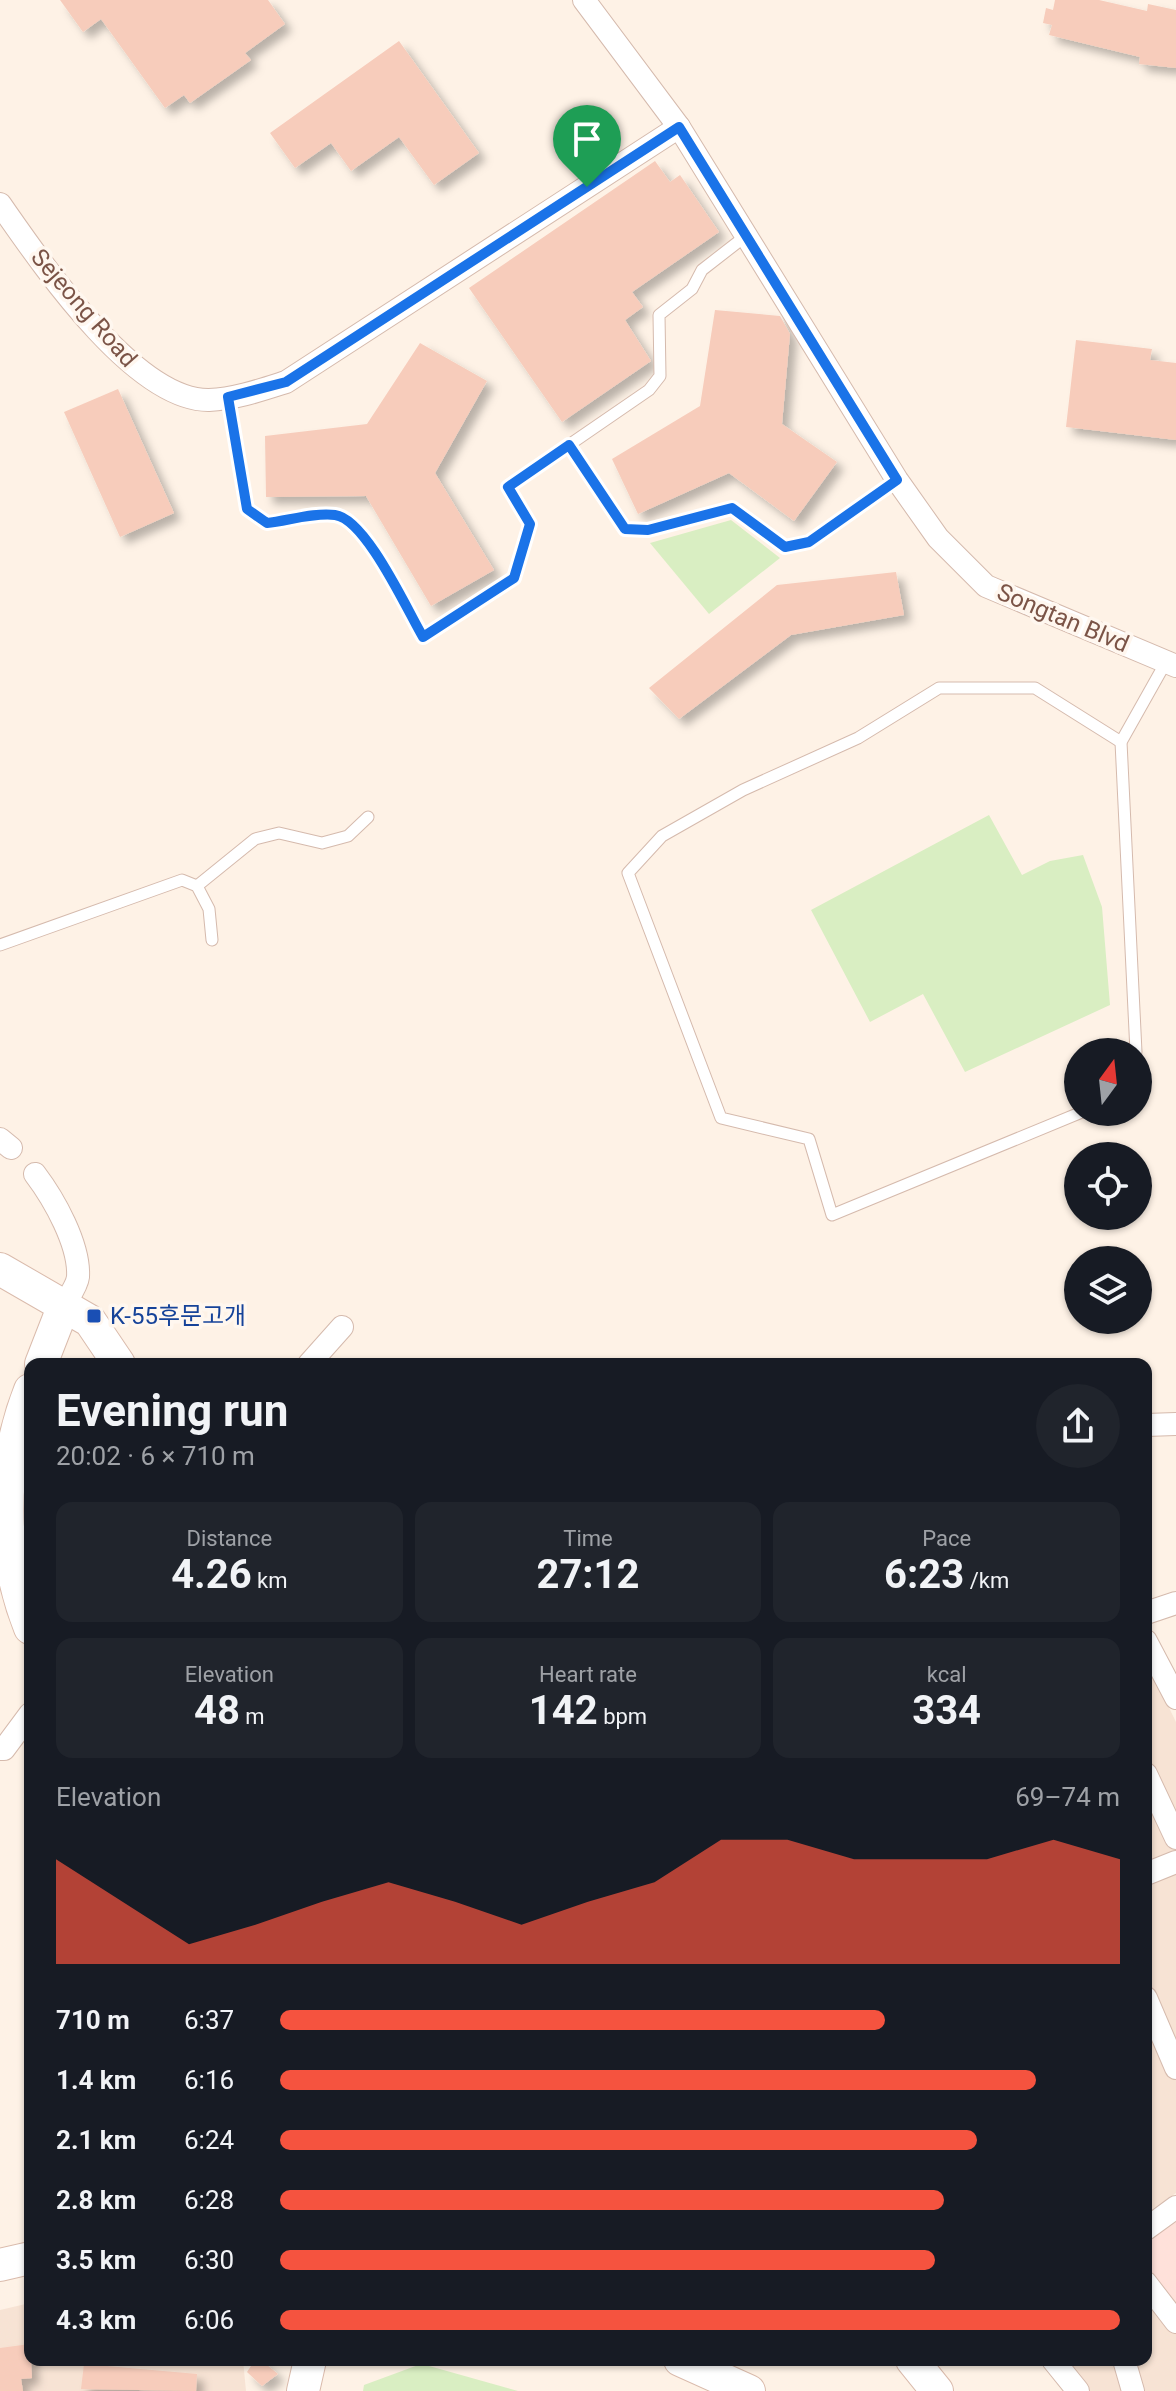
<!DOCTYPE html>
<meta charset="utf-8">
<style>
:root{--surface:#171b24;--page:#20242c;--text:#f1f3f6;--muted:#9ea1a6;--accent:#f5533f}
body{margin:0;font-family:Roboto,"Noto Sans KR",sans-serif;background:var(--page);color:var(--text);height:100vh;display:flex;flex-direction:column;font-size:30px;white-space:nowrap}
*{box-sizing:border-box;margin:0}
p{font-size:26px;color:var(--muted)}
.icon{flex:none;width:44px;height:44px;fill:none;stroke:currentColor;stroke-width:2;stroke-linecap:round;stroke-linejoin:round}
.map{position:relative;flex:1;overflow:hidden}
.panel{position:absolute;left:24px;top:1358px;width:1128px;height:1008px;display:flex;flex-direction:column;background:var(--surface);border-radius:16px;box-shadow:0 2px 6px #0004}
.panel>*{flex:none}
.needle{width:52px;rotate:15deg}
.fabs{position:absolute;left:1064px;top:1038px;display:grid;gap:16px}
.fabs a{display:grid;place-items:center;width:88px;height:88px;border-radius:50%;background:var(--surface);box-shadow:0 2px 6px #0004;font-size:40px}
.pin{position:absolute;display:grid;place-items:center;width:68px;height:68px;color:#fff;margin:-82px -34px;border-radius:50% 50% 50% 0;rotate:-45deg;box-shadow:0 0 8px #0007}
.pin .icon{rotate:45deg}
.round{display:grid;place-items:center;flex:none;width:84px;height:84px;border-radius:42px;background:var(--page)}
.head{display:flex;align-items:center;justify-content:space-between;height:136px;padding:0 32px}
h1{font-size:44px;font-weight:700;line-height:60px}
.stats{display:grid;grid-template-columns:repeat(3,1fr);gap:12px;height:136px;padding:8px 32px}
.stats div{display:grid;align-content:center;border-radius:16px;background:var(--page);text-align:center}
.stats b{font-size:40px;font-weight:700}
.stats small{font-size:22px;font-weight:400}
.stats p{font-size:22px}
.chart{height:224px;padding:16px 32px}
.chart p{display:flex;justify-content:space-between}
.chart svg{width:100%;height:144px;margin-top:8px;fill:var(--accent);opacity:.7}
ul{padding:0 32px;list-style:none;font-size:26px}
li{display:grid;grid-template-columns:128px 96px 1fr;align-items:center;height:60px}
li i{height:20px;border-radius:10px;background:var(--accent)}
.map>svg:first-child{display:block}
.residential{fill:#f7e3d4}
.commercial{fill:#ffe1da}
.green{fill:#d9eec2}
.building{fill:#f7ccbb;filter:url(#shadow)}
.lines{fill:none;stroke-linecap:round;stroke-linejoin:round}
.lane-casing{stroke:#d5baad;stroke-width:13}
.street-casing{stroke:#d5baad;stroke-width:24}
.secondary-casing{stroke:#dabbac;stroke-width:34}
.lane{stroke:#fff;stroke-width:11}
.street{stroke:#fff;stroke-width:22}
.secondary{stroke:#fff;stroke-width:32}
.route-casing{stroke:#fff;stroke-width:16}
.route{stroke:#1a73e8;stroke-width:10}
.transit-dot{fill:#1a4fb4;stroke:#fff7ef;stroke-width:3}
.labels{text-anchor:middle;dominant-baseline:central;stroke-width:7;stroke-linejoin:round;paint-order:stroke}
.street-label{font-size:24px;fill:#7b5447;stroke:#fff7ef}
.transit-label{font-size:24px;fill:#164399;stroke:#fff7ef;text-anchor:start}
</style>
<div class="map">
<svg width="1176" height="2391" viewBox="0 0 1176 2391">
<defs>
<filter id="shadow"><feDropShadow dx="7" dy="7" stdDeviation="4" flood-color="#0004"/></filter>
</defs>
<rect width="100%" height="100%" fill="#fef2e6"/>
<!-- residential -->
<g class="residential">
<polygon points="1146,1661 1176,1722 1176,1861 1146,1871"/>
<polygon points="1176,1872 1176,2061 1146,1991 1146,1883"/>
<polygon points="1146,2030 1170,2073 1176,2077 1176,2193 1146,2213"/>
<polygon points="1146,2300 1176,2334 1176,2391 1135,2391 1126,2360 1146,2360"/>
<polygon points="30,2303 30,2360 243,2360 246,2391 0,2391 0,2310"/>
<polygon points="1056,2360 1113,2360 1122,2391 1080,2391"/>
</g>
<!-- commercial -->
<polygon class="commercial" points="1176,2217 1176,2325 1146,2271 1146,2240"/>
<!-- green -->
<g class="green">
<polygon points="731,520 780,558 709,614 650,543"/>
<polygon points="989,815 1022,875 1050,861 1083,855 1102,907 1110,1005 965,1072 923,994 870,1022 811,910"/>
<polygon points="421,2364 422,2364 518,2391 363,2391 364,2385"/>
</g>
<!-- building -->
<g class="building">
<polygon points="60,0 268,0 285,24 245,53 251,60 190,103 184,95 165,108 101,19 83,32"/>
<polygon points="1055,0 1099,0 1147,11 1148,4 1176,10 1176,68 1139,64 1140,57 1049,35 1052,25 1043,23 1046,8 1053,10"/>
<polygon points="399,41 479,153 434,185 399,137 351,171 331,143 295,168 270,133"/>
<polygon points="655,161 670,182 680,175 719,232 632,292 643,307 625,320 651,361 562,422 469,288"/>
<polygon points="715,310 780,316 790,334 782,424 837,462 794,521 729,473 638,514 612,459 700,406"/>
<polygon points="1076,340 1152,349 1150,360 1176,363 1176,440 1066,427"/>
<polygon points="420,343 487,381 435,473 494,570 431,606 366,496 266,497 265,436 367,424"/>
<polygon points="118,389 174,513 120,537 64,412"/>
<polygon points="896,572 904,615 791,635 679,719 649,688 777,585"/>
<polygon points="30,2344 32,2378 21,2379 23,2391 0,2391 0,2348"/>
<polygon points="255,2360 261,2360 278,2374 262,2386 247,2372"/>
<polygon points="84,2364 197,2374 196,2391 81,2389"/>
</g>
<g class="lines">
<defs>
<g id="lane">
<path d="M228 397 247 509 267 523C287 521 318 511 337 515 369 523 406 609 423 637L514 578 530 524 508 487 649 390 660 376 659 315 692 289 702 270 747 235"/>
<polyline points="569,445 625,529 648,530 732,508 785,547 809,542 897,480"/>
<polyline points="197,886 255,839 279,833 322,843 348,836 368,817"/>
<polyline points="0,945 182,880 197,886 209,909 212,940"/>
<polyline points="1136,1052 1121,742 1166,662"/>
<polyline points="1082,1112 832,1215 809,1139 721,1118 628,873 662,836 743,790 858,738 939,688 1035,688 1121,742"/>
</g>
<g id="street">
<polyline points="584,0 679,127 897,480 938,538 986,586 1176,666"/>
<path d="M0 204C40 261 134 401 209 400 235 399 261 390 286 382L679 127"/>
<polyline points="0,1139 11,1148"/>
<path d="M35 1174C54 1199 80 1245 78 1277 77 1286 68 1298 64 1305"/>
<polyline points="309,1364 342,1327"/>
<polyline points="1146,1425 1176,1424"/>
<polyline points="1146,1613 1176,1603"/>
<polyline points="1146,1641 1176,1698"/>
<polyline points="0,1749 4,1749 30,1714"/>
<polyline points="1146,1774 1176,1838"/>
<polyline points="1146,1874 1176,1862"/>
<polyline points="1146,1998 1176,2068"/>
<polyline points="1146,2229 1176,2207"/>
<polyline points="1146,2283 1176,2322"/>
<polyline points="1053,2360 1078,2391"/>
<polyline points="1124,2360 1133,2391"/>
</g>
<g id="secondary">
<polyline points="0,1269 90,1321 119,1364"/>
<polyline points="41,1364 64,1305"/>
<path d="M30 1390C0 1466 0 1553 30 1628"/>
<polyline points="0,2265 30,2258"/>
<polyline points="680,2360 749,2391"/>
<polyline points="912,2360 937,2391"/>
<polyline points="303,2391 310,2360"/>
</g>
</defs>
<!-- lane casing -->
<use href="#lane" class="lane-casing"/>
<!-- street casing -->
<use href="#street" class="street-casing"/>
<!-- secondary casing -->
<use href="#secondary" class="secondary-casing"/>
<!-- lane -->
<use href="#lane" class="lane"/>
<!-- street -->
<use href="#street" class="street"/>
<!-- secondary -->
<use href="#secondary" class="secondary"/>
</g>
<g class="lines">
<defs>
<path id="route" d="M679 127 897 480 809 542 785 547 732 508 648 530 625 529 569 445 508 487 530 524 514 578 423 637C407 610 366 519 335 515 315 512 287 521 267 523L247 509 228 397 286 382Z"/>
</defs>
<!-- route casing -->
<use href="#route" class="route-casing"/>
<!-- route -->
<use href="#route" class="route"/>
</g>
<!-- markers -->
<rect class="transit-dot" x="86" y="1308" width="16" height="16" rx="4"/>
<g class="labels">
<!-- street labels -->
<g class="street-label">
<text transform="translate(84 308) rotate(49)">Sejeong Road</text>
<text transform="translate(1063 618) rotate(23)">Songtan Blvd</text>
</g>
<!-- transit labels -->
<g class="transit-label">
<text x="110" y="1316">K-55후문고개</text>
</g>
</g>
</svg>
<div class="fabs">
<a><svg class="needle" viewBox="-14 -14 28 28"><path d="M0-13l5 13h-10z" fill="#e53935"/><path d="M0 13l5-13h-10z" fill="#9ea1a6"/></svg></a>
<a><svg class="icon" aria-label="locate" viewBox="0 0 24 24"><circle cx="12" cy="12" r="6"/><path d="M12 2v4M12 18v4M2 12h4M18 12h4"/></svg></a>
<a><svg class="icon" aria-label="layers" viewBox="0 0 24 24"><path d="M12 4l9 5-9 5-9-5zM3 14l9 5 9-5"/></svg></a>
</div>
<div class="pin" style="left:587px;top:187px;background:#1e9e55"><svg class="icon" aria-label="arrive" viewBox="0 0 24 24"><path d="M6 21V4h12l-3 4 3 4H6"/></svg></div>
<section class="panel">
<div class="head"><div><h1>Evening run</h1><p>20:02 · 6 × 710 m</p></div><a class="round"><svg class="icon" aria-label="share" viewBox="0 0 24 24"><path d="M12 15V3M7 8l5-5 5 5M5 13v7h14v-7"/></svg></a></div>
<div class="stats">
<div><p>Distance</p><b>4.26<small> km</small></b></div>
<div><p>Time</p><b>27:12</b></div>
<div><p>Pace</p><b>6:23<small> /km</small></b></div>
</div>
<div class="stats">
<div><p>Elevation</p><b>48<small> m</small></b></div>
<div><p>Heart rate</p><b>142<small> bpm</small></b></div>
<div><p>kcal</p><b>334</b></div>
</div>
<div class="chart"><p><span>Elevation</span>69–74 m</p>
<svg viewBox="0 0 160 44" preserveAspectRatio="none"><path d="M0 44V12L10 25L20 38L30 32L40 25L50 19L60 25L70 32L80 25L90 19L100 6L110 6L120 12L130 12L140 12L150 6L160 12V44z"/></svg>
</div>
<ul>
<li><b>710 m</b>6:37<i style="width:72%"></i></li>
<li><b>1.4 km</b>6:16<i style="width:90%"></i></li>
<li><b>2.1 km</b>6:24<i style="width:83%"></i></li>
<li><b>2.8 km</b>6:28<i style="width:79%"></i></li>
<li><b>3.5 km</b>6:30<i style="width:78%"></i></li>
<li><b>4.3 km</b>6:06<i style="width:100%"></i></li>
</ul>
</section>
</div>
